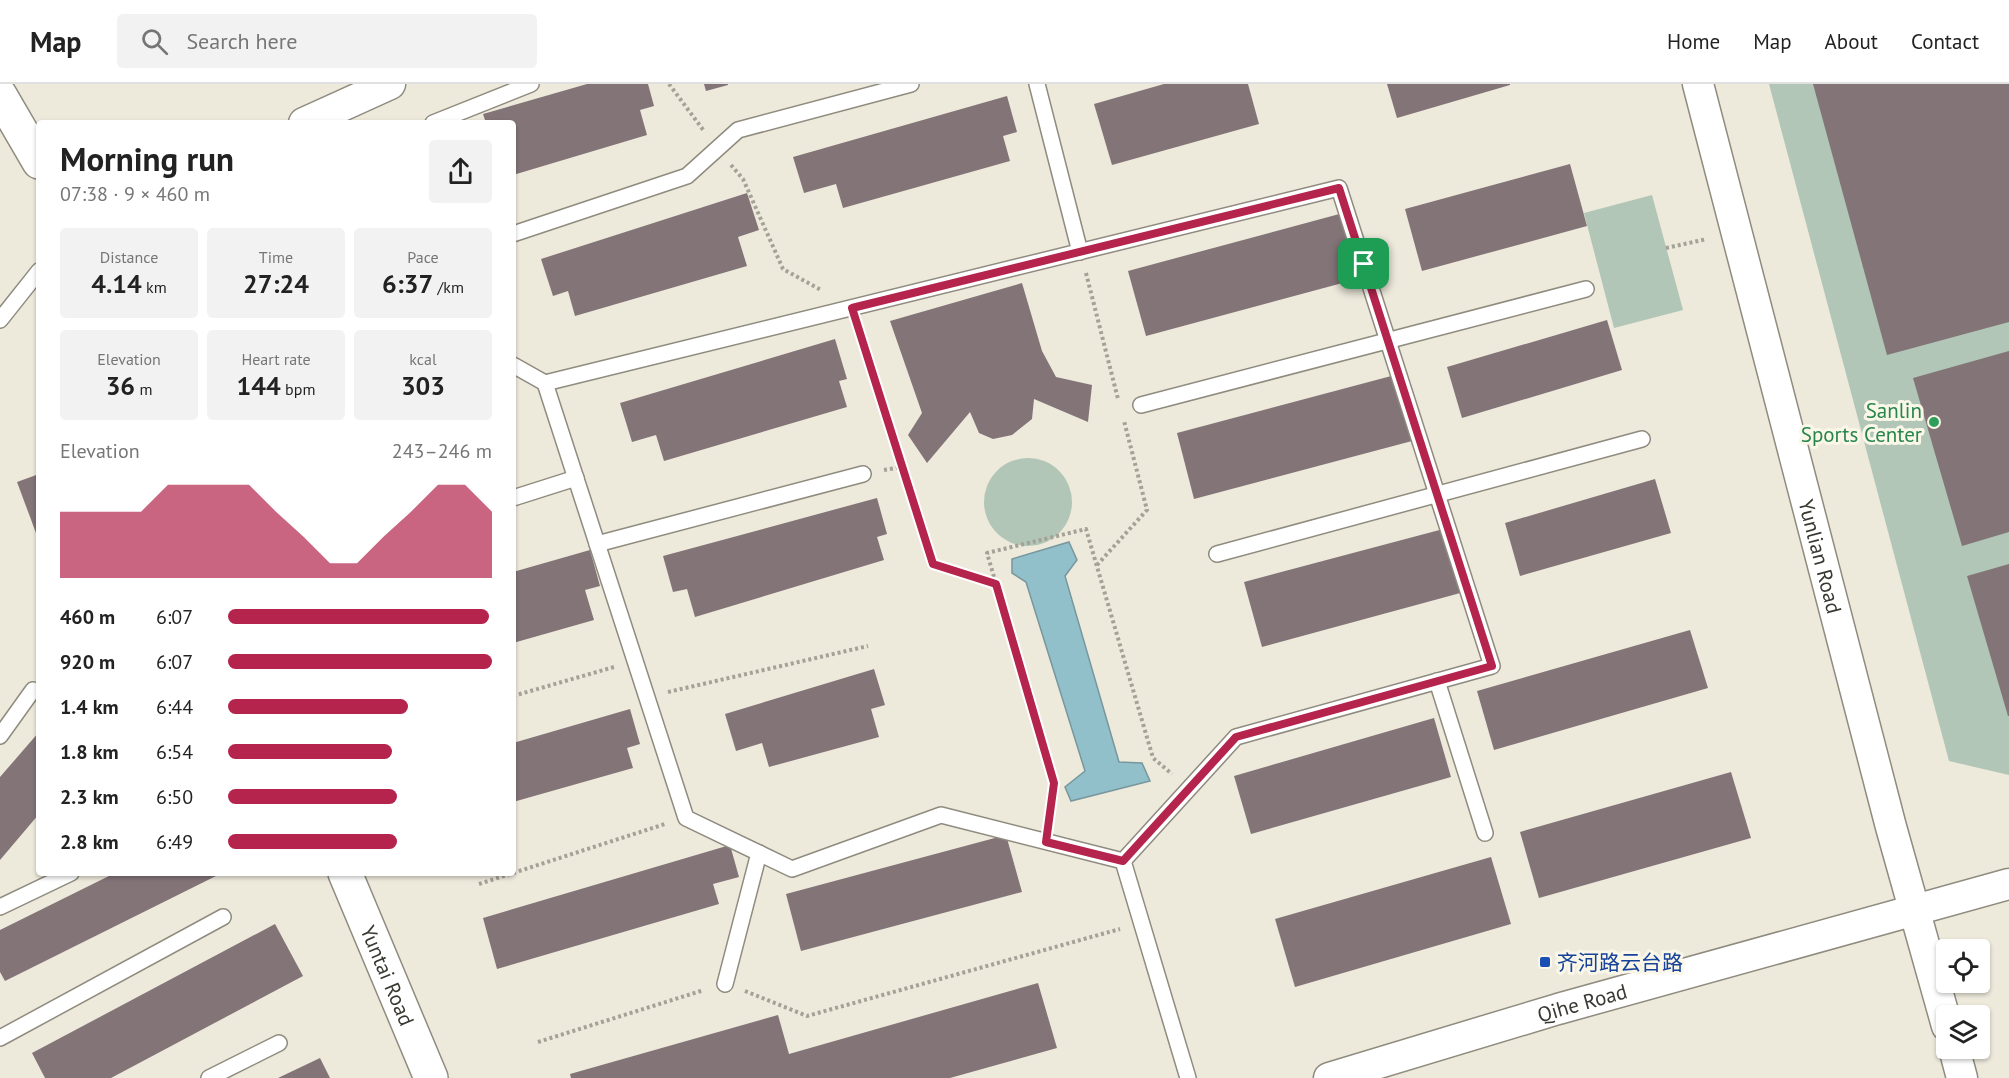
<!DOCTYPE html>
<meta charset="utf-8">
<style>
:root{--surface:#fff;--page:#f2f2f2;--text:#222;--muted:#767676;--line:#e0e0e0;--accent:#b5244c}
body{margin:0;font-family:"PT Sans","Noto Sans SC",sans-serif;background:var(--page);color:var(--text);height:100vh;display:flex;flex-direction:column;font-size:22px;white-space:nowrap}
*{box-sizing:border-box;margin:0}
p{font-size:20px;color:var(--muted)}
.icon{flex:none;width:33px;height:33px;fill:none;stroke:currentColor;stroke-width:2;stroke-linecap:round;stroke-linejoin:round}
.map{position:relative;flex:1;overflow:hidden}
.details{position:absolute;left:36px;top:36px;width:480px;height:756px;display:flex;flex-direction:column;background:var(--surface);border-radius:6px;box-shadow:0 2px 4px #0004}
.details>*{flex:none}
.tools{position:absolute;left:1936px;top:855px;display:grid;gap:12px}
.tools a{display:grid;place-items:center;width:54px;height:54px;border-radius:6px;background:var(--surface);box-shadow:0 2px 4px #0004;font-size:30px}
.pin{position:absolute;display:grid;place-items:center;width:51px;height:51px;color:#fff;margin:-26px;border-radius:12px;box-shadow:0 3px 9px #0006}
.round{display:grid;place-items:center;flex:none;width:63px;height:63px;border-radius:6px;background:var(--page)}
.headline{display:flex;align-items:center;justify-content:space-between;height:102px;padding:0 24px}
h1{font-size:33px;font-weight:800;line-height:45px}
.metrics{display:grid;grid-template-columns:repeat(3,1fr);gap:9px;height:102px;padding:6px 24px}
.metrics div{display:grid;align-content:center;border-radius:6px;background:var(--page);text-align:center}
.metrics b{font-size:26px;font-weight:800}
.metrics small{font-size:16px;font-weight:400}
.metrics p{font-size:16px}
.chart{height:168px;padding:12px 24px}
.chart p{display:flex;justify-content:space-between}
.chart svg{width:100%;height:108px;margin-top:6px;fill:var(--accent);opacity:.7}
ul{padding:0 24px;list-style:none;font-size:20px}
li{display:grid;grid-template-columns:96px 72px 1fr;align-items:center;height:45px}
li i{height:15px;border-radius:8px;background:var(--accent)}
header{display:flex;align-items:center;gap:36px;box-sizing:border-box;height:84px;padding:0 30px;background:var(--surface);border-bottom:2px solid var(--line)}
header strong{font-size:28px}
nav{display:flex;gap:33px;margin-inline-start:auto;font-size:21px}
.search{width:420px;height:54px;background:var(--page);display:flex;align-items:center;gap:15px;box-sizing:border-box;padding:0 21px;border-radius:6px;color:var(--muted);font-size:22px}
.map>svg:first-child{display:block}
.green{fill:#b1c6b6}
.water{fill:#91c0cb;stroke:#77979d;stroke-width:1.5}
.building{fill:#837478}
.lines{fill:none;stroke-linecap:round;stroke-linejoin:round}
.service-casing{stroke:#8f8b7e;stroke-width:18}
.minor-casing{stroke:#8f8b7e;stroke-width:33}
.tertiary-casing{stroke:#8f8b7e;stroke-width:36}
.path{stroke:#a4a196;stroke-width:4;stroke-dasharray:3 3;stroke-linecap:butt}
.service{stroke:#fff;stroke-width:15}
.minor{stroke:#fff;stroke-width:30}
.tertiary{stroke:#fff;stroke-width:33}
.route-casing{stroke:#fff;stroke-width:12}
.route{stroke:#b5244c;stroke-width:8}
.leisure-dot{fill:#2e9e5b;stroke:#faf6e8;stroke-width:2}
.transit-dot{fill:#1a4fb4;stroke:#faf6e8;stroke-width:2}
.labels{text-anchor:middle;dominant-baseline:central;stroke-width:6;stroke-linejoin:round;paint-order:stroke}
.leisure-label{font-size:21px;fill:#27864d;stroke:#faf6e8;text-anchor:end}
.street-label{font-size:21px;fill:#393832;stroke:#faf6e8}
.transit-label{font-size:21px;fill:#164399;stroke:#faf6e8;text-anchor:start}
</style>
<header>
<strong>Map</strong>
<div class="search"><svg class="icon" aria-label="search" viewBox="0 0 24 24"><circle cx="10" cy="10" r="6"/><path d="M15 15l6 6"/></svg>Search here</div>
<nav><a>Home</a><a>Map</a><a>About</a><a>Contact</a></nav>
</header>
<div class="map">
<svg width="2009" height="994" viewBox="0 0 2009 994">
<rect width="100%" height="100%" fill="#ede9db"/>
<!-- green -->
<g class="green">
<polygon points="1769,0 2009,0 2009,691 1949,677"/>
<polygon points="1652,111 1683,226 1614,244 1584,129"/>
<circle cx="1028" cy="418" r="44"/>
</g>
<!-- water -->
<polygon class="water" points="1069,458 1077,476 1065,492 1119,678 1142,679 1150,697 1071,717 1065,703 1085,687 1026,498 1012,489 1012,475"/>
<!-- building -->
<g class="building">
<polygon points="587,0 648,0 654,22 640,26 647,51 513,91 513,39 486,39 483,30"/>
<polygon points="704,0 728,0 728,1 706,7"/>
<polygon points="1164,0 1248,0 1259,40 1112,81 1094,20"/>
<polygon points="1387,0 1510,0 1510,1 1397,34"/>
<polygon points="1813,0 2009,0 2009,238 1887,271"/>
<polygon points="1007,12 1017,48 1003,52 1010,77 843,124 836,100 804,109 793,73"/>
<polygon points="1570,80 1587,142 1422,187 1405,125"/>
<polygon points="747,109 759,146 738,153 747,182 575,232 568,207 553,212 541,175"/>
<polygon points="1343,129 1361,194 1146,252 1128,187"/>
<polygon points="1022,199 1042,267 1056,293 1092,301 1088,338 1034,315 1032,335 1012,351 993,355 979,349 970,328 927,379 908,351 922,329 890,237"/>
<polygon points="1607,236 1622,286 1462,334 1447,283"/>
<polygon points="835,255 847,295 839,297 847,323 664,377 656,351 632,358 620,319"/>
<polygon points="2009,267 2009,448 1962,462 1913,294"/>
<polygon points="1395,291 1412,357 1194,415 1177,349"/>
<polygon points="39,390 39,457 17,398"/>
<polygon points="1655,395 1671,449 1520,492 1505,439"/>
<polygon points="877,414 887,450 877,453 884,476 695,533 687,505 673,508 663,472"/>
<polygon points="1447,444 1464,508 1262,563 1244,498"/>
<polygon points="590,466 600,502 585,506 594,536 513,559 513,488"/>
<polygon points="2009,480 2009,632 2008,632 1967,492"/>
<polygon points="1690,546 1708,604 1494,666 1477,607"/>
<polygon points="874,585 885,621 871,625 879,653 769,683 762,659 736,667 725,630"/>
<polygon points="630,625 640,660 627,664 633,684 513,718 513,659"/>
<polygon points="1434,634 1451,693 1251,750 1234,692"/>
<polygon points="39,648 39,730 0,776 0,693"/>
<polygon points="1731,688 1751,754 1539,814 1520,748"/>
<polygon points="1006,751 1022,808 801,867 786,810"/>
<polygon points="730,761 739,793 713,800 719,820 497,885 483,834"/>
<polygon points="1491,773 1511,840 1295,903 1275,835"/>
<polygon points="115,789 222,789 5,897 0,888 0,846"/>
<polygon points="275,840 303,892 111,994 45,994 32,969"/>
<polygon points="1038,899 1057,964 950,994 571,994 570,990 778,931 789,970"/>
<polygon points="320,974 330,994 278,994"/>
</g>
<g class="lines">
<defs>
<g id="service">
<polyline points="1037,0 1080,168"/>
<polyline points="433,39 531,0"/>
<polygon points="1339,104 1492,582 1236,653 1123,777 941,731 792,785 686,734 545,299"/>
<polyline points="513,150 687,92 738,46 911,0"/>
<polyline points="0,236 39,187"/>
<polyline points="513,281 545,299"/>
<polyline points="1141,321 1586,205"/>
<polyline points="513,414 576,394"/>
<polyline points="597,460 863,390"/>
<polyline points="1217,470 1642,355"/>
<polyline points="1437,597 1485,749"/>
<polyline points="0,652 33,606"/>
<polyline points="1123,777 1188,994"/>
<polyline points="0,823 71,789"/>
<polyline points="725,900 759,769"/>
<polyline points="0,954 223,833"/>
<polyline points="209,994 279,959"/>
</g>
<g id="minor">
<path id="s1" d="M1698 0 1891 743 1947 942"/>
<polyline points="304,39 390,0"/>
<polyline points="1954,964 1962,994"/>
<path id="s2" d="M1329 994 1558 925 2009 800"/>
</g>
<g id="tertiary">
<polyline points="0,11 39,78"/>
<path id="s3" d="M345 789 431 994"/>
</g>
</defs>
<!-- service casing -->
<use href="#service" class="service-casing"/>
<!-- minor casing -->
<use href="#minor" class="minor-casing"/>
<!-- tertiary casing -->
<use href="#tertiary" class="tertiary-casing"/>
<!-- path -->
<g class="path">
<polyline points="669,0 704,47"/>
<polyline points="731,81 743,95 783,185 821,206"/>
<polyline points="1666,164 1707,155"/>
<polyline points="1086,189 1118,315"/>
<polyline points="859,246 933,480 995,500"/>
<polyline points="884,386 902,383"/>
<polyline points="1097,481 1147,426 1124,337"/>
<polyline points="668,608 868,562"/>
<polyline points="513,612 614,583"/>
<polyline points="1049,736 1054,699 987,469 1086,445 1153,674 1172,690"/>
<polyline points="513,789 665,740"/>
<polyline points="479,800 513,789"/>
<polyline points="745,907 807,932 1120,845"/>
<polyline points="538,958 704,906"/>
</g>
<!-- service -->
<use href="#service" class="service"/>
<!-- minor -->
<use href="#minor" class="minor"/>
<!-- tertiary -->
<use href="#tertiary" class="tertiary"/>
</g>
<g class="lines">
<defs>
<polygon id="route" points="1339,104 1492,582 1236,653 1123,777 1046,758 1054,699 996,500 933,480 852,224"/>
</defs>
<!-- route casing -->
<use href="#route" class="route-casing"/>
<!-- route -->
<use href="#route" class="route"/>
</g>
<!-- markers -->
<circle class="leisure-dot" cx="1934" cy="338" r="6"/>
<rect class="transit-dot" x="1539" y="872" width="12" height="12" rx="3"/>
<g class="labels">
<!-- leisure labels -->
<g class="leisure-label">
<text x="1922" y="326">Sanlin<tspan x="1922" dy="24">Sports Center</tspan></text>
</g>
<!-- street labels -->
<g class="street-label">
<text stroke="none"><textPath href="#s1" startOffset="488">Yunlian Road</textPath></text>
<text stroke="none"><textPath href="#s3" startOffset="111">Yuntai Road</textPath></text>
<text stroke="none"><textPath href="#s2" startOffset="264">Qihe Road</textPath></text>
</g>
<!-- transit labels -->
<g class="transit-label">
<text x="1557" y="878">齐河路云台路</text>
</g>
</g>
</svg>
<div class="tools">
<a><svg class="icon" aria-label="locate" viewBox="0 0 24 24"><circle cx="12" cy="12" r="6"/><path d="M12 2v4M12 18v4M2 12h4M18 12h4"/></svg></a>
<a><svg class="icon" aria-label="layers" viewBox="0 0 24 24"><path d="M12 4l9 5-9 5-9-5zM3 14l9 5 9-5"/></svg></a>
</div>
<div class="pin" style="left:1364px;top:180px;background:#1e9e55"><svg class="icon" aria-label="arrive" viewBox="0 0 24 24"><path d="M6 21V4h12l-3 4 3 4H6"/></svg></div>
<section class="details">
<div class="headline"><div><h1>Morning run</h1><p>07:38 · 9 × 460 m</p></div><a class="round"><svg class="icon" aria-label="share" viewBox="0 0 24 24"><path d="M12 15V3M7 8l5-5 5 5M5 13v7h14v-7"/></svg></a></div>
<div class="metrics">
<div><p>Distance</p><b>4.14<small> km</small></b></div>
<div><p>Time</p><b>27:24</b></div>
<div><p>Pace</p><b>6:37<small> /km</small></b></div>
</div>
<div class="metrics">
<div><p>Elevation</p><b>36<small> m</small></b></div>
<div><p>Heart rate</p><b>144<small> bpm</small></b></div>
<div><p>kcal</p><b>303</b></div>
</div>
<div class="chart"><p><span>Elevation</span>243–246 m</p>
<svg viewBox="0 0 160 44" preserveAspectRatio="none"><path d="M0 44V17L10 17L20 17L30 17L40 6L50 6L60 6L70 6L80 17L90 27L100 38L110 38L120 27L130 17L140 6L150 6L160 17V44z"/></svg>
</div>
<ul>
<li><b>460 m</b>6:07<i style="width:99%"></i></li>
<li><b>920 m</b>6:07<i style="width:100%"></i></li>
<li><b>1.4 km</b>6:44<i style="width:68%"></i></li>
<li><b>1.8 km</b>6:54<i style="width:62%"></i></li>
<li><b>2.3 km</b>6:50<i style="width:64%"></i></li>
<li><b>2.8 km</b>6:49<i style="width:64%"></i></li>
</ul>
</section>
</div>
